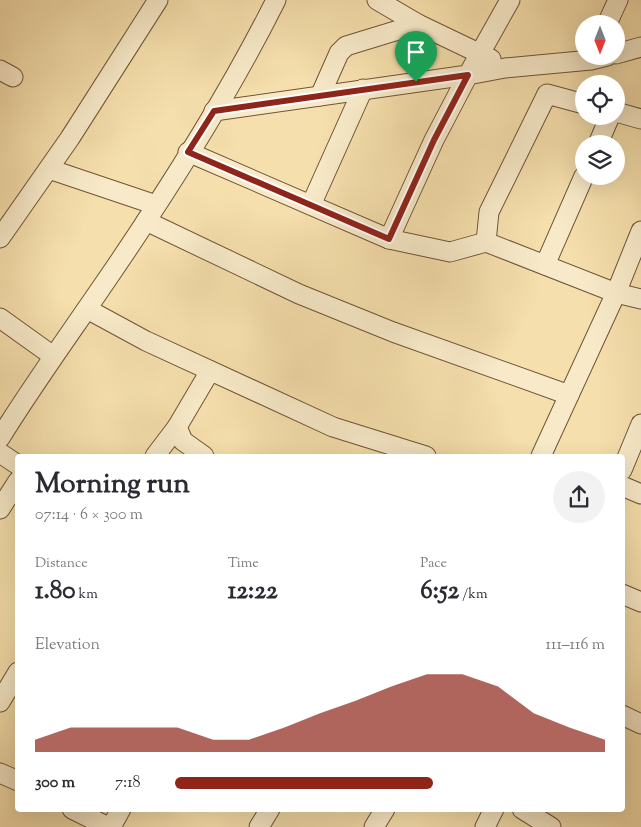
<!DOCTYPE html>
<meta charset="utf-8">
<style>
:root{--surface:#fff;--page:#f2f2f3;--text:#2b2b33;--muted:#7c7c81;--accent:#8f2418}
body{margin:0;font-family:"Sorts Mill Goudy",serif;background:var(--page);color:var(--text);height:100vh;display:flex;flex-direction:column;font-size:19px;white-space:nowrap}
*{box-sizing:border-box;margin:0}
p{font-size:16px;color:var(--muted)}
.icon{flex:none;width:28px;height:28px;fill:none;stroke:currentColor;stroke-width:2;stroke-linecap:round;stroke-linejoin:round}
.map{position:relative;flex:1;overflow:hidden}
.drawer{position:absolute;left:15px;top:454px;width:610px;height:358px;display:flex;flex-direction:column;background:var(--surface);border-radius:5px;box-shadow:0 5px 20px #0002}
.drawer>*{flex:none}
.needle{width:32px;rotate:180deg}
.buttons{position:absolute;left:575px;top:15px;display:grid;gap:10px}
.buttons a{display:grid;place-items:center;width:50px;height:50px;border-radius:50%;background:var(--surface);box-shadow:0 5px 20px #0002;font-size:25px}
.pin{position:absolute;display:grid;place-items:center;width:42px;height:42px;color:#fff;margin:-51px -21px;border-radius:50% 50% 50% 0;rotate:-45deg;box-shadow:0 0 5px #0007}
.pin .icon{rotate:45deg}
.round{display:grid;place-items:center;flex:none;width:52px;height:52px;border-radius:26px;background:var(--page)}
.head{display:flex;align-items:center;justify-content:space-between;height:85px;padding:0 20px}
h1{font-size:28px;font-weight:800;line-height:38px}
.stats{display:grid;grid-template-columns:repeat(3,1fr);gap:8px;height:85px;padding:5px 20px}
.stats div{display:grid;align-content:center}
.stats b{font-size:25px;font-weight:800}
.stats small{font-size:14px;font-weight:400}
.stats p{font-size:14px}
.chart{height:140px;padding:10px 20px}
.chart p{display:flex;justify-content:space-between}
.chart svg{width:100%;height:90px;margin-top:5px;fill:var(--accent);opacity:.7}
ul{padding:0 20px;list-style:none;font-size:16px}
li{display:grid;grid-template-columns:80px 60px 1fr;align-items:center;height:38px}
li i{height:12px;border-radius:6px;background:var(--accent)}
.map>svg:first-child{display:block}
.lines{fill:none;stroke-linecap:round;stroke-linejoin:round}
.minor-casing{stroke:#6f5437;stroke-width:21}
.minor{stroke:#f8eac9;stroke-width:19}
.route-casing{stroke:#fff;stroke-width:10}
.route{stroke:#8f2418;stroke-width:6}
</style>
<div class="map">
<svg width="641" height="827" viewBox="0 0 641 827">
<rect width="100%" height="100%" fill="#f5dfac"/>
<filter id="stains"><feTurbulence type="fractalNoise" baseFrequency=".004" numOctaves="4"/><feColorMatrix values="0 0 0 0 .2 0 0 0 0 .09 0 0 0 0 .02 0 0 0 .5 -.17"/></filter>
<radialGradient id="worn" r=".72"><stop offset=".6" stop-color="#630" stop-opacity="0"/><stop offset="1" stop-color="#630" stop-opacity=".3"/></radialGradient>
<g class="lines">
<defs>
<g id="minor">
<polyline points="377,0 418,24 491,59"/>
<polyline points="607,24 618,0"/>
<polyline points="616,54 641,47"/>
<polyline points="0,70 13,77"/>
<polyline points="320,96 339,53 346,46 418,24"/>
<polyline points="584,104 547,94 489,212 486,242 616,293 641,299"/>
<polyline points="214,111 468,75 510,0"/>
<polyline points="616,112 641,119"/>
<polyline points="598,144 610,116"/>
<polyline points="188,152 389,239 450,252 486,242"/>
<polyline points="49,169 156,205"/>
<polyline points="311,205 363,89"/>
<polyline points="146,221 299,294 393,332 569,395"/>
<polyline points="0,238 70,138 158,0"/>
<polyline points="389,239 434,140 468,75 505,68 591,60 607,56"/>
<polyline points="545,265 584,176"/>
<polyline points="87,309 146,341 333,427 426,456"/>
<polyline points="0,318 53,356"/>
<path d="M0 438C31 388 64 342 97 294 162 200 225 102 276 0"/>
<polyline points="0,453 18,465"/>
<polyline points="155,456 177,427"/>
<polyline points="204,456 183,441 177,427 210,371"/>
<polyline points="541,456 616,293 641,231"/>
<polyline points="622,470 641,424"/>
<polyline points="622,486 641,494"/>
<polyline points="0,509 18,481"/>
<polyline points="622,594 641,602"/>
<polyline points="0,702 18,672"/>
<polyline points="622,715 641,724"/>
<polyline points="0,773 18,781"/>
<polyline points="72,809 108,827"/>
<polyline points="522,809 551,827"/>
<polyline points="111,827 121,809"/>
<polyline points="259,827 270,809"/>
<polyline points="374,827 385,809"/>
<polyline points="485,827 494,809"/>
</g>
</defs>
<!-- minor casing -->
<use href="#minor" class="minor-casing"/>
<!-- minor -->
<use href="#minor" class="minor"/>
</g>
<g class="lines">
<defs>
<polygon id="route" points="468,75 434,140 389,239 188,152 214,111"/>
</defs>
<!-- route casing -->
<use href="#route" class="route-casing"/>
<!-- route -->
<use href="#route" class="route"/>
</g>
<rect width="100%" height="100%" filter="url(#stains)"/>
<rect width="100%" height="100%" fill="url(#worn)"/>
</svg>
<div class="buttons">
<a><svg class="needle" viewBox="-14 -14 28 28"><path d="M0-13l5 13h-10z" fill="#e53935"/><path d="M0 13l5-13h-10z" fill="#7c7c81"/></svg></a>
<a><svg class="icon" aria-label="locate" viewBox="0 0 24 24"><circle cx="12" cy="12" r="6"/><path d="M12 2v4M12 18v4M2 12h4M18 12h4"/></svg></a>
<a><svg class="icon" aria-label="layers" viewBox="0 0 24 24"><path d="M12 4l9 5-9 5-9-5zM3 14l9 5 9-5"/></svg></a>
</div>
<div class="pin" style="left:416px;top:82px;background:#1e9e55"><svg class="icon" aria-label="arrive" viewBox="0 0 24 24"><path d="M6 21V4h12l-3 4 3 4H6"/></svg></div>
<section class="drawer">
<div class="head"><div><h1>Morning run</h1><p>07:14 · 6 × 300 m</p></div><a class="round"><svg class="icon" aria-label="share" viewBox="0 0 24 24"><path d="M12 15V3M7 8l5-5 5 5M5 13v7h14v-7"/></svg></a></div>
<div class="stats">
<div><p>Distance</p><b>1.80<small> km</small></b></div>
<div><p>Time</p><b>12:22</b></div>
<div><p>Pace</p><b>6:52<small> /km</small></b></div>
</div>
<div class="chart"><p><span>Elevation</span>111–116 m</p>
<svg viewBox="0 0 160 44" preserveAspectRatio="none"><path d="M0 44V38L10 32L20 32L30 32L40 32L50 38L60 38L70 32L80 25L90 19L100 12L110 6L120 6L130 12L140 25L150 32L160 38V44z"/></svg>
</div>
<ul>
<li><b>300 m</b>7:18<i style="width:60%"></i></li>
</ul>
</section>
</div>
